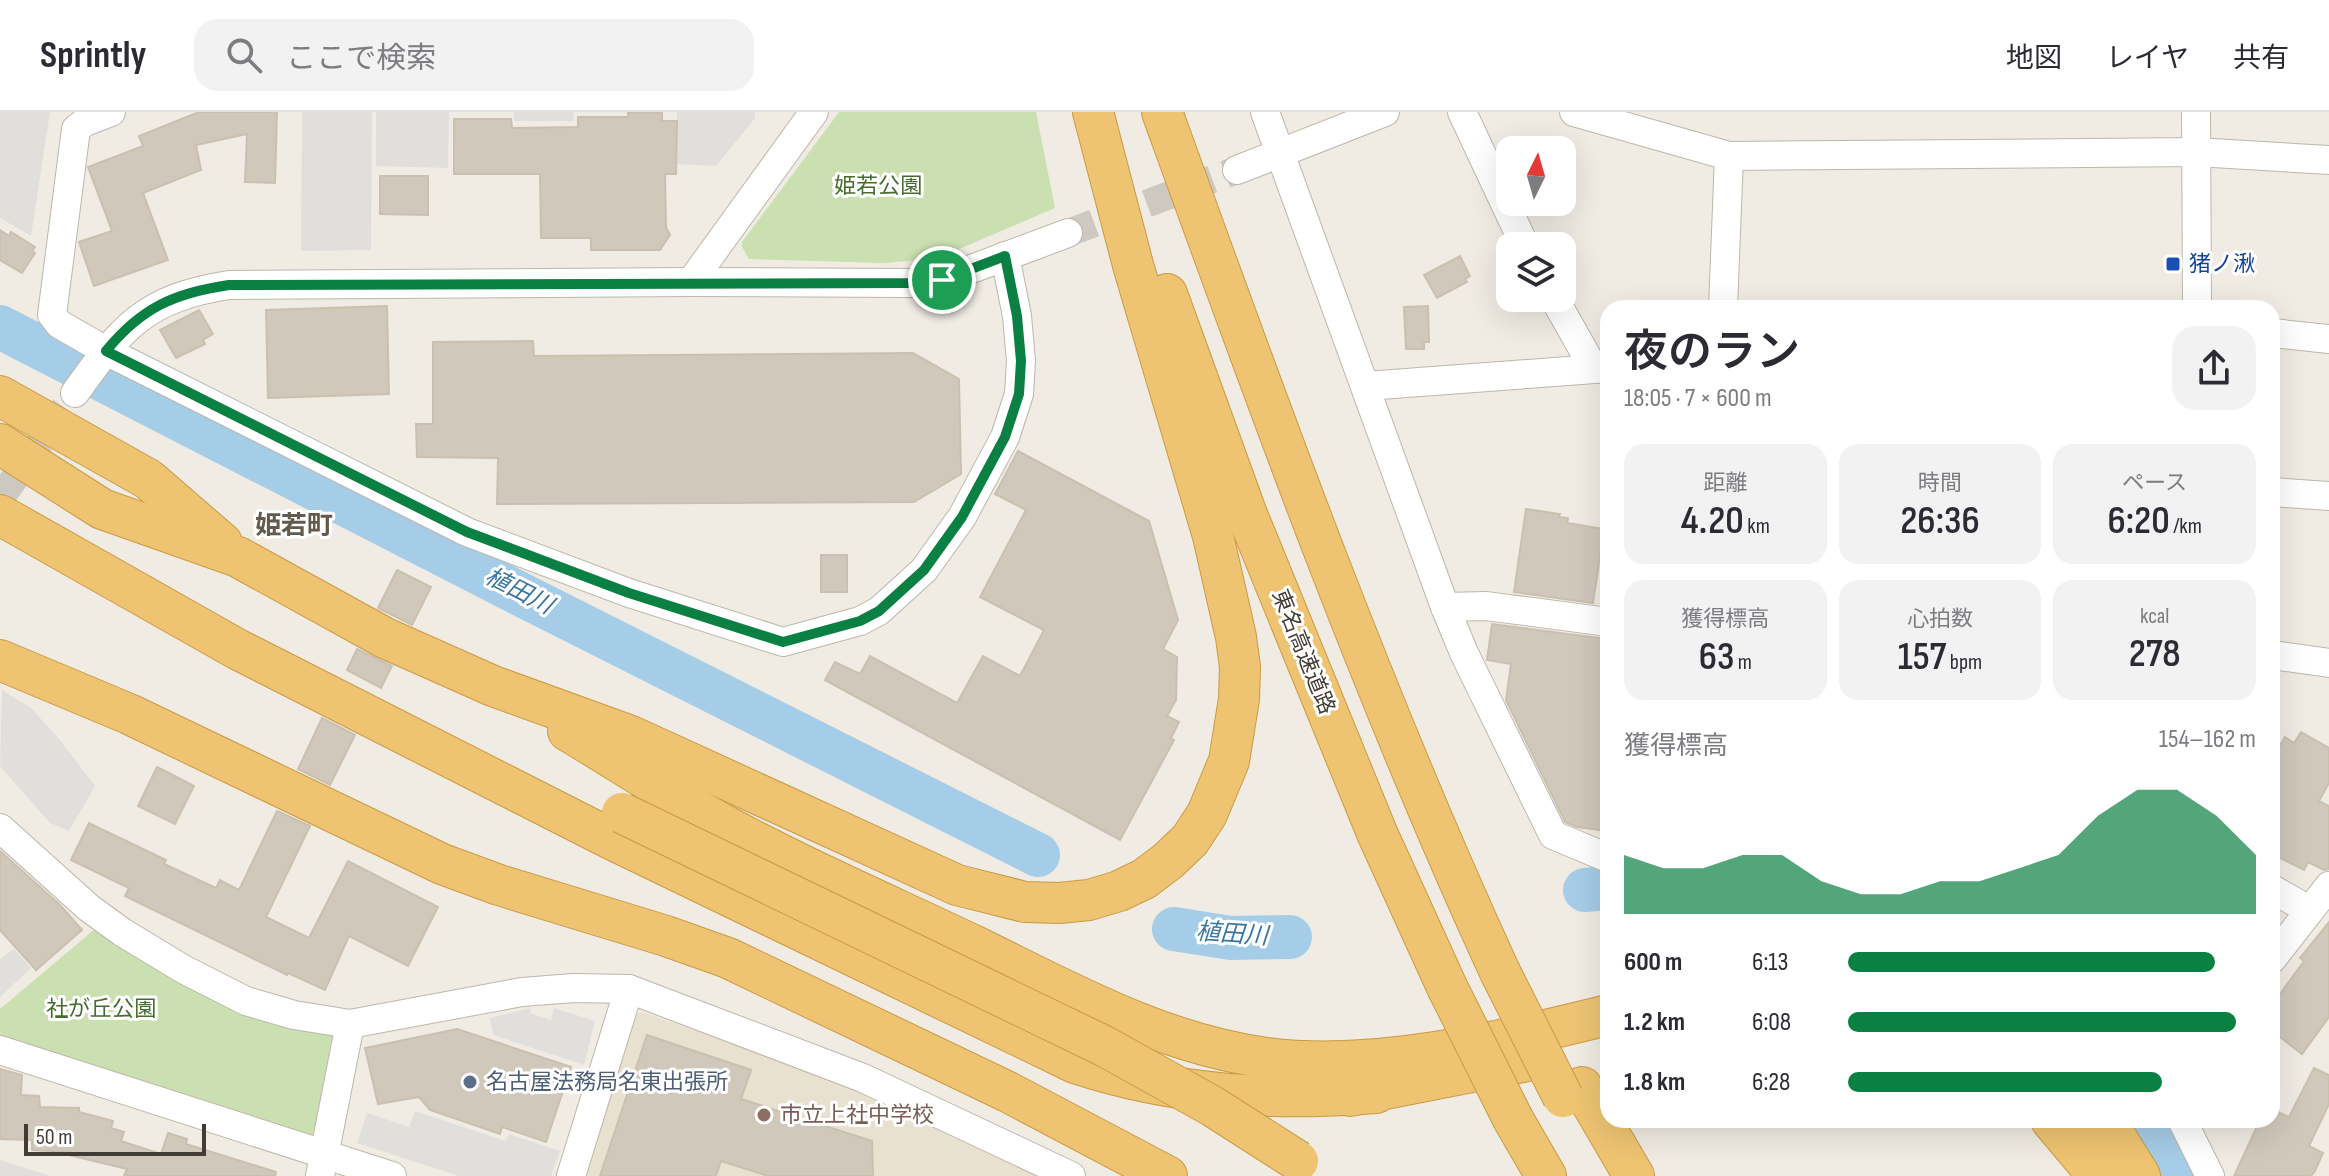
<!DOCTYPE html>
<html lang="ja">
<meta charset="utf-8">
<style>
:root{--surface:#fff;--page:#f2f2f3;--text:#2b2b33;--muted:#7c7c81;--line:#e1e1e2;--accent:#0b8043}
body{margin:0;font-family:"Sofia Sans Condensed","Noto Sans JP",sans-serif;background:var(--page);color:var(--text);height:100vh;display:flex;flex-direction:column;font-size:30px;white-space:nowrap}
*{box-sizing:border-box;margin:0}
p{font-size:26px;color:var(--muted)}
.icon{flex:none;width:44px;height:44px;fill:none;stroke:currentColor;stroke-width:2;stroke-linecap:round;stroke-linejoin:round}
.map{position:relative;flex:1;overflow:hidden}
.panel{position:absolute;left:1600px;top:188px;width:680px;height:828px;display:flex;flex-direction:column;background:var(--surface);border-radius:24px;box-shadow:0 8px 32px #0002}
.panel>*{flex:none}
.needle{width:52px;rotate:5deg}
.controls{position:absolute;left:1496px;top:24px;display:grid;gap:16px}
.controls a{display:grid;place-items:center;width:80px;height:80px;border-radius:16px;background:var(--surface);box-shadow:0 8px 32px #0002;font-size:40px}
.scale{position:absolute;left:24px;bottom:20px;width:182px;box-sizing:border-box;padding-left:8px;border:4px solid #413c35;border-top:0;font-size:22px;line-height:28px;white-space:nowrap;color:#413c35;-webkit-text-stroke:6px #fff;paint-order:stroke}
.pin{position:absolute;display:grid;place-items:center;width:68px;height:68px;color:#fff;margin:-34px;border:4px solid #fff;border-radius:50%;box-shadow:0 2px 8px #0007}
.round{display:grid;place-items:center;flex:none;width:84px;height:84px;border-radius:24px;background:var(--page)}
.head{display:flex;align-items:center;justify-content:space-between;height:136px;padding:0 24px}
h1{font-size:44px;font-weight:600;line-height:60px}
.metrics{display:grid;grid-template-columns:repeat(3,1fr);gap:12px;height:136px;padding:8px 24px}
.metrics div{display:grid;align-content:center;border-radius:20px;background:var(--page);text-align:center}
.metrics b{font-size:40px;font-weight:600}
.metrics small{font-size:22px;font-weight:400}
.metrics p{font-size:22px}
.chart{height:224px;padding:16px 24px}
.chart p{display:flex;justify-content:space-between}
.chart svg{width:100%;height:144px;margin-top:8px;fill:var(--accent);opacity:.7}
ul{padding:0 24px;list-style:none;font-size:26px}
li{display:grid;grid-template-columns:128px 96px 1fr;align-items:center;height:60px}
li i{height:20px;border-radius:10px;background:var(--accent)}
header{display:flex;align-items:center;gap:48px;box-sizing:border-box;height:112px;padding:0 40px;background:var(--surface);border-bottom:2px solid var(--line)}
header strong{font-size:38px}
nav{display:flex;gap:44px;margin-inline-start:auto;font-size:28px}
.search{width:560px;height:72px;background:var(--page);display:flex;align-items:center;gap:20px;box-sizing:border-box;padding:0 28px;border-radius:24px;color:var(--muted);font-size:30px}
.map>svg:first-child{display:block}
.education{fill:#e8e1d0}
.green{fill:#cbe0b1}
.parking{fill:#e1dfdc}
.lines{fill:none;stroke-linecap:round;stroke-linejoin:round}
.river{stroke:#a6cde7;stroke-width:44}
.building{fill:#d0c8bb;stroke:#cac0af;stroke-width:2}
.minor-tunnel{stroke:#cdc9c1;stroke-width:28;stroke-dasharray:28 14;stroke-linecap:butt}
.minor-casing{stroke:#bdb7ab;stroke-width:30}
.highway-casing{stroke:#cb9943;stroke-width:42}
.minor{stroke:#fff;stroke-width:28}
.highway{stroke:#eec472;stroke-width:40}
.highway-bridge-casing{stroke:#cb9943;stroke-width:42;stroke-linecap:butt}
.highway-bridge{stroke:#eec472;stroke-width:40}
.route-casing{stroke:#fff;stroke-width:16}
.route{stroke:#0b8043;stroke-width:10}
.transit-dot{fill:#1a4fb4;stroke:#fff;stroke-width:3}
.service-dot{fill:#5c6f8a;stroke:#fff;stroke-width:3}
.education-dot{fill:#8d6e63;stroke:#fff;stroke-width:3}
.labels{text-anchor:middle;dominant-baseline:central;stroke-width:6;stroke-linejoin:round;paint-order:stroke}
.park-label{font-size:22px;fill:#466c2f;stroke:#fff}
.transit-label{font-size:22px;fill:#164399;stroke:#fff;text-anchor:start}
.street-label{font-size:22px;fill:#413c35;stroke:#fff}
.service-label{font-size:22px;fill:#4e5e75;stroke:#fff;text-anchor:start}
.education-label{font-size:22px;fill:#785e54;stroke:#fff;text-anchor:start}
.water-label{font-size:24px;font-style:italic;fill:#3b76a1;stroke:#fff}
.quarter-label{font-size:26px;font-weight:bold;fill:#635a4d;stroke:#fff}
</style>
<header>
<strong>Sprintly</strong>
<div class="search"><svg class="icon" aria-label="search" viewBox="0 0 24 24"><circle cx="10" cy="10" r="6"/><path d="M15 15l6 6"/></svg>ここで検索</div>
<nav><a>地図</a><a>レイヤ</a><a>共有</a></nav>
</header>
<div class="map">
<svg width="2329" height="1064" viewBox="0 0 2329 1064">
<rect width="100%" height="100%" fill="#f0ece4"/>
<!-- education -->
<polygon class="education" points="642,900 866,976 1050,1064 585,1064 631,904"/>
<!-- green -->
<g class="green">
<polygon points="839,0 1036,0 1055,96 936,147 883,151 749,147 742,135 742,130"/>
<polygon points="96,816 326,917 336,925 316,1019 305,1028 0,932 0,897"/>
</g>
<!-- parking -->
<g class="parking">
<polygon points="0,0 50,0 31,124 0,106"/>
<polygon points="302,0 372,0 371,138 301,139"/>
<polygon points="376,0 449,0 448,56 376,54"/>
<polygon points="514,0 573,0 574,9 514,9"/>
<polygon points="677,0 755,0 755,6 716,54 677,52"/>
<polygon points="2,578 31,596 59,627 95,674 69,719 50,711 0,654"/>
<polygon points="14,837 31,856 0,885 0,847"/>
<polygon points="531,896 530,901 551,908 554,896 595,909 584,953 493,923 490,906"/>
<polygon points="415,999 506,1029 509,1022 560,1039 551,1064 459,1064 357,1031 367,1001 409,1015"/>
<polygon points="0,1048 51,1064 0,1064"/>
</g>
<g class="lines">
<!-- river -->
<g class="river">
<polyline points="0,215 524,484 1038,743"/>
<polyline points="1585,778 1608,776"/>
<polyline points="1174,817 1231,826 1290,825"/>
<polyline points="2149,1008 2170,1043 2178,1064"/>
</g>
</g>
<!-- building -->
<g class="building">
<polygon points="199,0 277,0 275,71 245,70 247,22 196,33 201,58 143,81 168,148 94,174 79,130 112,119 88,55 143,34 139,24"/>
<polygon points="628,1 662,1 662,9 677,9 676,62 665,62 666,115 670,123 660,138 591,138 591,126 541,126 540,62 454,62 454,7 511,7 512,16 578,15 578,5 628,5"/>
<polygon points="380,64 428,64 428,103 380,102"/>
<polygon points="0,118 9,124 11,120 35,135 32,139 35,141 22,161 0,148"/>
<polygon points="1460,144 1470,164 1465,167 1467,170 1437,186 1424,163"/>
<polygon points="387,194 389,282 268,286 266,198"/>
<polygon points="1428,194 1429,230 1424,230 1424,237 1406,237 1404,195"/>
<polygon points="199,198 213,222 203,228 205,232 176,246 160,218"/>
<polygon points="533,229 534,244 913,241 959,267 961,362 914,390 497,392 498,346 417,345 416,312 433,312 433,230"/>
<polygon points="1018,339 1149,409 1178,508 1163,537 1177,545 1176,588 1167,604 1179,610 1171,626 1174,628 1120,728 825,568 835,550 860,562 870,544 957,591 983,544 1020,564 1044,518 980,485 1026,398 995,382"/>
<polygon points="1526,397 1560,402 1559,405 1568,406 1567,411 1604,417 1593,491 1514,480"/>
<rect x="821" y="443" width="26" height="37"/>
<polygon points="397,458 431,475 412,513 378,496"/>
<polygon points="1492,512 1607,527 1604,544 1608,544 1608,719 1577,715 1565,710 1506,588 1511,552 1487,548"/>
<polygon points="357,537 392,554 381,576 347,558"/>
<polygon points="322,606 355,623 330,673 298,657"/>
<polygon points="2301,620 2329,636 2329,671 2319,689 2329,694 2329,757 2324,758 2308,750 2304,758 2272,742 2272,711 2280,697 2272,693 2272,647 2285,625 2294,631"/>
<polygon points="157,655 194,674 175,712 138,694"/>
<polygon points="277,699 310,714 266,805 309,826 348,749 438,795 408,854 349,824 325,878 288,861 287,863 125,784 129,776 71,748 89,711 166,748 164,752 216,776 220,768 239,778"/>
<polygon points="0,739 60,793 82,818 36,858 0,818"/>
<polygon points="2329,810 2329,905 2302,942 2272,919 2272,893 2304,849 2300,846"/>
<polygon points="457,917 571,955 546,1030 502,1015 500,1022 430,998 419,985 378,992 365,936"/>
<polygon points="647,923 751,958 741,987 872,1029 873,1064 768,1064 721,1049 716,1064 600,1064"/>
<polygon points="2314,956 2329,963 2329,992 2309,1034 2323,1041 2315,1059 2311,1064 2234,1064 2260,1008 2272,1008 2272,997 2289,1005"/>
<polygon points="0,957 22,963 21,983 39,984 40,995 79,996 79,1000 113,1009 111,1016 124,1020 121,1029 161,1042 168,1021 187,1027 186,1032 276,1060 275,1064 124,1064 127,1057 69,1043 70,1040 32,1038 32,1028 0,1027"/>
</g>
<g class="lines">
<!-- minor-tunnel -->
<g class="minor-tunnel">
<polyline points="1068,121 1237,58"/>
<polyline points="0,387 75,281"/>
</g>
<defs>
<g id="minor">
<polyline points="111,0 85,10 76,17 52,203 59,212 106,239 467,420 629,481 783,530 860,509 879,499 924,458 962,405 1005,325 1019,282 1021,249 1017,204 1005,144"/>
<polyline points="1265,0 1445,495 1464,541 1553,723 1608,746"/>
<polyline points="1462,0 1525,134"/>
<polyline points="1574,0 1729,44 2196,40 2329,48"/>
<polyline points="2196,0 2197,196"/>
<polyline points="1237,58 1385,0"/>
<polyline points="691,170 814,0"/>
<polyline points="1554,186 1594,257"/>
<polyline points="1723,196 1729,44"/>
<polyline points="2272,221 2329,227"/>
<polyline points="1366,274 1608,256"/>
<path d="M75 281C122 215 145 186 229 173L691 170 910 171 942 168 1068 121"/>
<polyline points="2272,380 2329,384"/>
<polyline points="1445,495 1486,494 1608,510"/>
<polyline points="2272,543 2329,551"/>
<polyline points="0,716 89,796 122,820 183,857 246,889 294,903 350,912 522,880 574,876 629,877 863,966 1071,1064"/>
<polyline points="2272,777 2309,798"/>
<polyline points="2272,847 2329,774"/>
<polyline points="0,938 392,1064"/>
<polyline points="2182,1008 2210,1064"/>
<polyline points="320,1064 350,912"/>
<polyline points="571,1064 629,877"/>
</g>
<g id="highway">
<path d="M1162 0C1267 290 1371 580 1500 860"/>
<polyline points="1167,182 1246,400 1377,721 1447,875"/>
<polyline points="0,284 148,367 222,431"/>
<polyline points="0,332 102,397 238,445 385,526 493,574 631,624 957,773 1025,790 1059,791 1089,788 1119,779 1144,767 1168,749 1190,728 1207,702 1229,649 1239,587 1240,555 1236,525 1213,424 1133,153 1093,0"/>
<path d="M0 403 237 537 611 727 1075 951C1175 984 1271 989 1376 981"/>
<polyline points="0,548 129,602 442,752 499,773 666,824 728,846 1008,980 1167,1064"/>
<path d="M568 619C620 650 671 684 724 713 805 757 891 794 975 834 1069 880 1162 932 1267 946 1377 960 1501 929 1608 903"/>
<polyline points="1582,975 1634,1064"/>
<polyline points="1350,984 1523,950"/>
<polyline points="1513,1007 1546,1064"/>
<polyline points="2051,1008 2098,1064"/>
<polyline points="2101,1008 2119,1030 2140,1064"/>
</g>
</defs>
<!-- minor casing -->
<use href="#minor" class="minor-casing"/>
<!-- highway casing -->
<use href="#highway" class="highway-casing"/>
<!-- minor -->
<use href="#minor" class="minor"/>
<!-- highway -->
<use href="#highway" class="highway"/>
<defs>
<g id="highway-bridge">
<polyline points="622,701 1104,934 1212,994 1298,1049"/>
<polyline points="1500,860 1563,985"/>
<polyline points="1447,875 1513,1007"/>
</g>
</defs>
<!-- highway-bridge casing -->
<use href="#highway-bridge" class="highway-bridge-casing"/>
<!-- highway-bridge -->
<use href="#highway-bridge" class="highway-bridge"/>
</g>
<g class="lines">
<defs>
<path id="route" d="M1005 144 1017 204 1021 249 1019 282 1005 325 962 405 924 458 879 499 860 509 783 530 629 481 467 420 106 239C141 196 174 181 229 173L910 171 942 168Z"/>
</defs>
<!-- route casing -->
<use href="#route" class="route-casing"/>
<!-- route -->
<use href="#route" class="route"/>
</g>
<!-- markers -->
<rect class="transit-dot" x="2165" y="144" width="16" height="16" rx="4"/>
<circle class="service-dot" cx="470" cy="970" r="8"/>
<circle class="education-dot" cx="764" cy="1003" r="8"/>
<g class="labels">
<!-- park labels -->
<g class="park-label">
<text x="878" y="74">姫若公園</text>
<text x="101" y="897">社が丘公園</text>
</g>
<!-- transit labels -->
<g class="transit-label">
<text x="2189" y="152">猪ノ湫</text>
</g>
<!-- street labels -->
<g class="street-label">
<text transform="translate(1303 540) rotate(68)">東名高速道路</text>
</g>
<!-- service labels -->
<g class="service-label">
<text x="486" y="970">名古屋法務局名東出張所</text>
</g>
<!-- education labels -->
<g class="education-label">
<text x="780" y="1003">市立上社中学校</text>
</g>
<!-- water labels -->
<g class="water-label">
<text transform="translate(519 479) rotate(27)">植田川</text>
<text transform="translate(1232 822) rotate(4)">植田川</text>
</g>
<!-- quarter labels -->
<g class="quarter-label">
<text x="294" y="414">姫若町</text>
</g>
</g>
</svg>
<div class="controls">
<a><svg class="needle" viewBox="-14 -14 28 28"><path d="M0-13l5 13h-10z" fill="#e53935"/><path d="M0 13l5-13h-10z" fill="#7c7c81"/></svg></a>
<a><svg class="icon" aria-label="layers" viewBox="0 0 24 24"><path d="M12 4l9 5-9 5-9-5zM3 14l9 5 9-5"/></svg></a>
</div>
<div class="scale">50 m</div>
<div class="pin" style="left:942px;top:168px;background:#1e9e55"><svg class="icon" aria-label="arrive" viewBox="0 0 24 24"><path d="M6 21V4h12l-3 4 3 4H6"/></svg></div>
<section class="panel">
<div class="head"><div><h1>夜のラン</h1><p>18:05 · 7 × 600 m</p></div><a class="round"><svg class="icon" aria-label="share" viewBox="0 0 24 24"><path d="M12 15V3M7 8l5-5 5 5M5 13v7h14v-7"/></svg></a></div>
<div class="metrics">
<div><p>距離</p><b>4.20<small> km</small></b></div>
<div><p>時間</p><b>26:36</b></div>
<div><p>ペース</p><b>6:20<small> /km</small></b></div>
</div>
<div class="metrics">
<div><p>獲得標高</p><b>63<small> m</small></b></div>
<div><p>心拍数</p><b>157<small> bpm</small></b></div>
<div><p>kcal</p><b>278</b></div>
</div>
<div class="chart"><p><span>獲得標高</span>154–162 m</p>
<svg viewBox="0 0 160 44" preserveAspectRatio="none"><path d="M0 44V26L10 30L20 30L30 26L40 26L50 34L60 38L70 38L80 34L90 34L100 30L110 26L120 14L130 6L140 6L150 14L160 26V44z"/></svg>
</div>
<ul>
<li><b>600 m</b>6:13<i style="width:90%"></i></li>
<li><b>1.2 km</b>6:08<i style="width:95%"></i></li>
<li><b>1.8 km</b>6:28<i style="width:77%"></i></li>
</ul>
</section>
</div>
